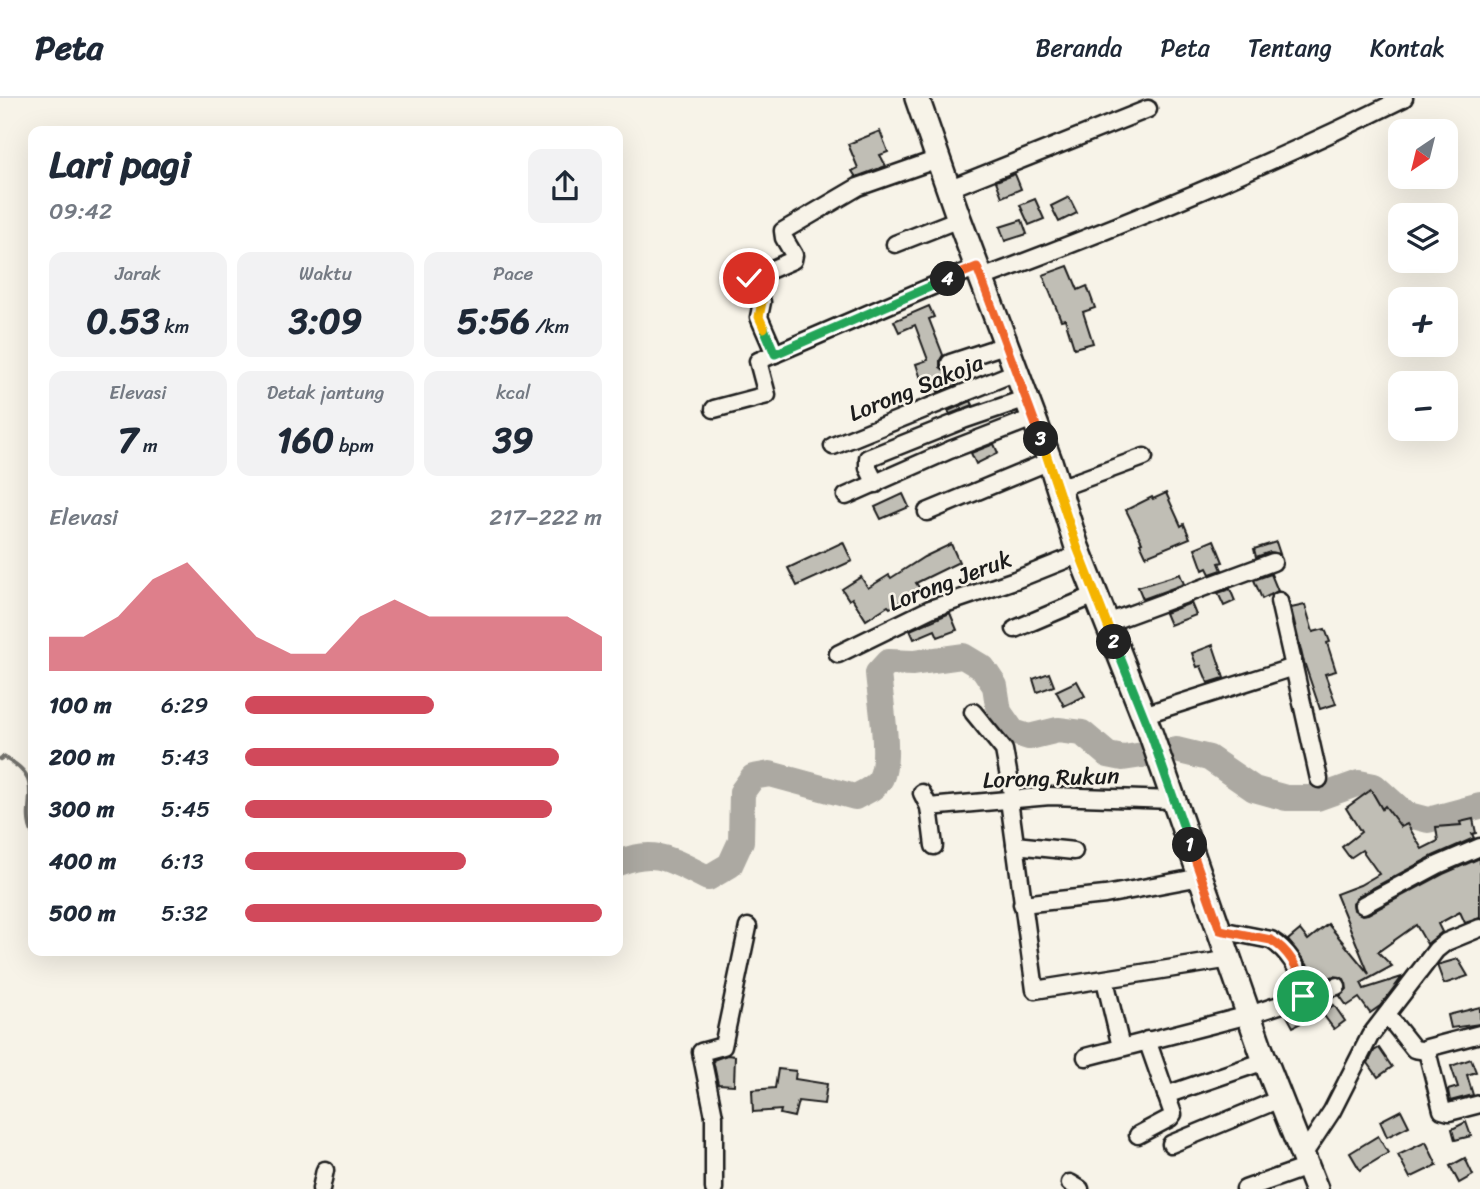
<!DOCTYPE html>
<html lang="id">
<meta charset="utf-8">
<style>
:root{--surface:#fff;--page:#f2f2f3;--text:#1f2937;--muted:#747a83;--line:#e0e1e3;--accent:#d1495b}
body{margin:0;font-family:Sriracha,sans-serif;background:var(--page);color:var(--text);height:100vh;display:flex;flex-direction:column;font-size:26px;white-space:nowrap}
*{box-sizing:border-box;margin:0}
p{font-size:23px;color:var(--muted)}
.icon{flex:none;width:38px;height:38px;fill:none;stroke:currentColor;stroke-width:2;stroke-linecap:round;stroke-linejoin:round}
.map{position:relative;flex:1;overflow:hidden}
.panel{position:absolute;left:28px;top:28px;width:595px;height:830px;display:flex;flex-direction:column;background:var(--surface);border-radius:14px;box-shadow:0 7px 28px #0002}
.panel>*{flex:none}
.needle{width:46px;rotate:215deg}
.controls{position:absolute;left:1388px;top:21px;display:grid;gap:14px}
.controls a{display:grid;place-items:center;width:70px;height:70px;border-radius:14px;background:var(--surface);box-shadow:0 7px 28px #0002;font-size:35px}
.pin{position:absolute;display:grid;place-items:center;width:60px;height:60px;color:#fff;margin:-30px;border:4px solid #fff;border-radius:50%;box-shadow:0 2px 7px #0007}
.km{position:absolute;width:35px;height:35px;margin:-18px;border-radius:50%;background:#222;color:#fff;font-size:19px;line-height:35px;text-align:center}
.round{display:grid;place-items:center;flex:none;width:74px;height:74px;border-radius:14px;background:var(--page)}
.overview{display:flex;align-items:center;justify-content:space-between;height:119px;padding:0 21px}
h1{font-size:38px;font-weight:700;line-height:52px}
.figures{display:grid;grid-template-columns:repeat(3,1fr);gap:10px;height:119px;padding:7px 21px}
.figures div{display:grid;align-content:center;border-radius:14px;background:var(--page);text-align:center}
.figures b{font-size:35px;font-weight:700}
.figures small{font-size:19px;font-weight:400}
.figures p{font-size:19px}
.chart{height:196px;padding:14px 21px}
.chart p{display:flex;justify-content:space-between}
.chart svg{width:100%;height:126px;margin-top:7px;fill:var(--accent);opacity:.7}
ul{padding:0 21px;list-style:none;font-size:23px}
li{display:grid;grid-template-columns:112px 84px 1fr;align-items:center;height:52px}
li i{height:18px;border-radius:9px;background:var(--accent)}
header{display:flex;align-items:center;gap:42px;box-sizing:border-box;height:98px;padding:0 35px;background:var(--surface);border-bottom:2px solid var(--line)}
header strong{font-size:33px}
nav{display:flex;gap:38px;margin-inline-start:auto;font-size:24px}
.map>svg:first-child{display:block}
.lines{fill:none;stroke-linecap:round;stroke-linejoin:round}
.stream{stroke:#72716c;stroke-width:4.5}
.river{stroke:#aca9a2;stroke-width:26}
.building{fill:#c0beb5;stroke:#1c1c1c;stroke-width:2}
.street-casing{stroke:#1c1c1c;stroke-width:21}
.secondary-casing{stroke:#1c1c1c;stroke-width:28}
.street{stroke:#f7f3e8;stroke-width:16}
.secondary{stroke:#f7f3e8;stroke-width:23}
.split-1-casing{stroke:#fff;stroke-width:14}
.split-2-casing{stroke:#fff;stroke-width:14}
.split-3-casing{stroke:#fff;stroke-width:14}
.split-4-casing{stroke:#fff;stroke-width:14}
.split-5-casing{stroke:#fff;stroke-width:14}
.split-6-casing{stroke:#fff;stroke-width:14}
.split-1{stroke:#f0652b;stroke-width:9}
.split-2{stroke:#22a559;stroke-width:9}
.split-3{stroke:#f5b400;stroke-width:9}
.split-4{stroke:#f0652b;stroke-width:9}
.split-5{stroke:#22a559;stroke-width:9}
.split-6{stroke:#f5b400;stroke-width:9}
.labels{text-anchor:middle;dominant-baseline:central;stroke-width:5;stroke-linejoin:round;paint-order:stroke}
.street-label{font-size:23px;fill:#1c1c1c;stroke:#f7f3e8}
</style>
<header>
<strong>Peta</strong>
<nav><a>Beranda</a><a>Peta</a><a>Tentang</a><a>Kontak</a></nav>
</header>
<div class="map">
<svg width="1480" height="1091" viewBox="0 0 1480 1091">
<rect width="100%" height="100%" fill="#f7f3e8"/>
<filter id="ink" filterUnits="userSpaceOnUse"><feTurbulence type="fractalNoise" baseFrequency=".0143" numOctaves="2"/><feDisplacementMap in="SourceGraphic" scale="14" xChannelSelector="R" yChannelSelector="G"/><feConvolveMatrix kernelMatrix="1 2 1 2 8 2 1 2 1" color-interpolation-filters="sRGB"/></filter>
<g filter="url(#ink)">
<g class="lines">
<!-- stream -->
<path class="stream" d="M0 661 3 659C50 682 19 706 33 736"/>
<!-- river -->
<path class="river" d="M618 765C657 749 672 763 708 780L730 767 741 743 742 694 753 679 770 676 855 699C865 694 876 690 881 680 891 659 880 600 878 575L888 564 913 565 963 558 983 570 995 588 999 614 1013 634 1029 639 1058 632 1082 635 1108 657 1123 660 1176 652 1209 660 1254 691 1286 700H1317L1359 685 1374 688 1405 716 1428 722 1480 708"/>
</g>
<!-- building -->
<g class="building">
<polygon points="880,33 888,54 880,57 886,68 856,79 852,73 858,70 848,46"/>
<polygon points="1015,76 1021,91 1002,99 996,83"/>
<polygon points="1069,99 1077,115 1059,124 1051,108"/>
<polygon points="1035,101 1044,121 1029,127 1020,107"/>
<polygon points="1022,122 1027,136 1005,143 1000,129"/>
<polygon points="1068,168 1078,192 1087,188 1095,210 1083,214 1093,245 1074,250 1065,221 1061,222 1043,177"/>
<polygon points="929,208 934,219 929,221 943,257 940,262 940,269 948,275 950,281 954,279 956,287 938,294 932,277 921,281 916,266 928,262 915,227 899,234 894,223"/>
<polygon points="971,303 973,307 950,316 948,313"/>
<polygon points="994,346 998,355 976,366 971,355"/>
<polygon points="1166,395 1181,428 1184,426 1190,440 1146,458 1140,445 1142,444 1126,412 1152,399 1153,401"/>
<polygon points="903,396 909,409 881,421 875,409"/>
<polygon points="1214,442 1223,464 1219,465 1222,472 1210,476 1207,470 1203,472 1195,450"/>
<polygon points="843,444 852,463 797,488 788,470"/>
<polygon points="1276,444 1280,456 1270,454 1256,459 1254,451"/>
<polygon points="951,446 959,464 916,485 920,491 890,510 888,508 866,522 852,500 849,502 842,491 861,479 868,490 889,477 891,480 924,459"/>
<polygon points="1180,476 1184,486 1143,501 1138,489"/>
<polygon points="1271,476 1278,493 1262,501 1254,482"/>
<polygon points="1230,491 1235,503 1224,508 1218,495"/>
<polygon points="1191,505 1196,517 1170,527 1165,515"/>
<polygon points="1305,507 1313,534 1325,531 1330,544 1327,545 1336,573 1325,576 1336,606 1320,611 1303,561 1291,510"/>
<polygon points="950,515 957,532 938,539 935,532 914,541 910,532"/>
<polygon points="1213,547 1224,580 1208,585 1201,568 1197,569 1192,555"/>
<polygon points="1049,575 1054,588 1037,594 1033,581"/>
<polygon points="1077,583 1085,598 1064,608 1056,593"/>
<polygon points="1371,692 1382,711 1385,708 1401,729 1407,726 1422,751 1438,743 1436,729 1461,727 1460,724 1473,721 1476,735 1472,736 1474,740 1433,758 1358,798 1353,806 1354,812 1362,817 1368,816 1443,776 1480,760 1480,820 1465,825 1460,814 1438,826 1442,834 1427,846 1416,827 1378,854 1392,868 1361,885 1364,891 1402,879 1380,908 1370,915 1359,900 1347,908 1340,898 1347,891 1344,881 1334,878 1320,883 1288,842 1300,832 1308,842 1328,826 1369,876 1336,796 1360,787 1379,776 1362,752 1350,760 1342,749 1361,734 1346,710"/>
<polygon points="1458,861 1468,878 1444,886 1437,867"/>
<polygon points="1314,907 1319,916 1293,929 1286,916"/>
<polygon points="1334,907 1345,923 1334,931 1322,915"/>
<polygon points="1480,909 1480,926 1451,930 1448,917"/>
<polygon points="1379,950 1392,969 1378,979 1368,965 1374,953"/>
<polygon points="727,957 735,958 734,987 718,986 713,962"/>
<polygon points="1471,961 1476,974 1467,977 1473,997 1450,1003 1448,992 1458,989 1451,968"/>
<polygon points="778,971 796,973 795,981 827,986 824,1006 798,1003 794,1019 780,1016 781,1012 753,1014 752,992 775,990"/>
<polygon points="1401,1012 1409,1028 1387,1039 1380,1023"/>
<polygon points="1466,1024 1471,1038 1455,1042 1452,1031"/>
<polygon points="1378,1038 1388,1055 1360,1072 1350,1055"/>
<polygon points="1426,1044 1437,1067 1410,1080 1398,1057"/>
<polygon points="1465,1060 1473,1077 1459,1085 1450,1068"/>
</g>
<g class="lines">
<defs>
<g id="street">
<polyline points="948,91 1148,11"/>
<polyline points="895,146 959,121"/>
<path d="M982 180C1125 127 1267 68 1404 0"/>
<polyline points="775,256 759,219 762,204 749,181 793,162 794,157 784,140 783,133 858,89 938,61"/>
<polyline points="950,265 1005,247"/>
<polyline points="714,311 767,297 758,263 977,169"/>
<polyline points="833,348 1016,274"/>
<polyline points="876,386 868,370 868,360 963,322 1027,300"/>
<polyline points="1059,390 1144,359"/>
<polyline points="846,398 950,352 1033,320"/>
<polyline points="927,414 1050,363"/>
<polyline points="1279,503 1294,569"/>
<polyline points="1107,525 1273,464"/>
<polyline points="1015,531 1095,497"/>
<polyline points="838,556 930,511 1015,482 1080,456"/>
<polyline points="973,614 1004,652 1013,701"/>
<polyline points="1143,617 1294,569 1319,681"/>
<polyline points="922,695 929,709 934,748"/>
<polyline points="1009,702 1035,892 1231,861"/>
<polyline points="929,709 1050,698 1174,702"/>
<polyline points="1015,747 1074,753"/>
<polyline points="1022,806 1105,797 1201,779"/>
<polyline points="1363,807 1438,767 1480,749"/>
<path d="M1220 832 1271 842C1292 855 1299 875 1309 896"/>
<polyline points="1105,882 1121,949"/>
<polyline points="1387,917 1414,951 1427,953 1427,950 1480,936"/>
<polyline points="1427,953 1442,1012 1449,1014 1480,1006"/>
<polyline points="1086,959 1249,917 1337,888"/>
<polyline points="1166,997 1265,963"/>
<polyline points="1138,1037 1170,1020 1173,1016 1147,942"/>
<polyline points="1171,1046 1280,1001"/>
<polyline points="1303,1057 1332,1013 1370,938 1436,852 1446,844 1480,830"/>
<polyline points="1070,1085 1080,1091"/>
<polyline points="321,1091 325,1072"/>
<polyline points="714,1091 714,1018 701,954 723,948 748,829"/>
<polyline points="1245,1091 1307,1069"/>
</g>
<polyline id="secondary" points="917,0 959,121 1050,363 1077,449 1150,634 1261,952 1316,1091"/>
</defs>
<!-- street casing -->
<use href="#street" class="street-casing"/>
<!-- secondary casing -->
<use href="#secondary" class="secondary-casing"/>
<!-- street -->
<use href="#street" class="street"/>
<!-- secondary -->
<use href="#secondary" class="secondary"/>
</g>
</g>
<g class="lines" filter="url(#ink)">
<defs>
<path id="split-1" d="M1190 747 1220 832 1271 842C1292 854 1299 875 1309 896L1303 898"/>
<polyline id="split-2" points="1114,544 1150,634 1190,747"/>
<polyline id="split-3" points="1041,341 1077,449 1114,544"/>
<polyline id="split-4" points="948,181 977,169 1041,341"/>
<polyline id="split-5" points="764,230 775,256 948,181"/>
<polyline id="split-6" points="749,180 749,183 762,204 759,219 764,230"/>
</defs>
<!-- split-1 casing -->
<use href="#split-1" class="split-1-casing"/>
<!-- split-2 casing -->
<use href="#split-2" class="split-2-casing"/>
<!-- split-3 casing -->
<use href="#split-3" class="split-3-casing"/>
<!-- split-4 casing -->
<use href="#split-4" class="split-4-casing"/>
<!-- split-5 casing -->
<use href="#split-5" class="split-5-casing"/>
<!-- split-6 casing -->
<use href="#split-6" class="split-6-casing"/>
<!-- split-1 -->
<use href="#split-1" class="split-1"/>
<!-- split-2 -->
<use href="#split-2" class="split-2"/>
<!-- split-3 -->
<use href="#split-3" class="split-3"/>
<!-- split-4 -->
<use href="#split-4" class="split-4"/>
<!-- split-5 -->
<use href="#split-5" class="split-5"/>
<!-- split-6 -->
<use href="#split-6" class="split-6"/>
</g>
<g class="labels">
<!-- street labels -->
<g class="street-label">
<text transform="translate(916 290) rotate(-22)">Lorong Sakoja</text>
<text transform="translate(950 483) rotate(-21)">Lorong Jeruk</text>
<text transform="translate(1051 680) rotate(-2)">Lorong Rukun</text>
</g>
</g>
</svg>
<div class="controls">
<a><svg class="needle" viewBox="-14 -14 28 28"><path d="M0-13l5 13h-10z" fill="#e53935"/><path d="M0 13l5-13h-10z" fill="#747a83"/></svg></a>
<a><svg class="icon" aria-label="layers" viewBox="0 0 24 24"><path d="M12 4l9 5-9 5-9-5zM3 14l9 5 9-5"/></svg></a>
<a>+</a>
<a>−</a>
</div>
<div class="pin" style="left:1303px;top:898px;background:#1e9e55"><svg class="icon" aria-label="arrive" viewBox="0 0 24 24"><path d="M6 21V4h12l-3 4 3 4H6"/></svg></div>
<div class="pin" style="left:749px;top:180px;background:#d93025"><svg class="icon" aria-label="check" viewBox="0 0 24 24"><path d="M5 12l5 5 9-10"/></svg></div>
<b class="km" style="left:1190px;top:747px">1</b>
<b class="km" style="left:1114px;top:544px">2</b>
<b class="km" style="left:1041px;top:341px">3</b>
<b class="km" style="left:948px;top:181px">4</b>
<section class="panel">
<div class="overview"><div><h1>Lari pagi</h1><p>09:42</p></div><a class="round"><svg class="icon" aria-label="share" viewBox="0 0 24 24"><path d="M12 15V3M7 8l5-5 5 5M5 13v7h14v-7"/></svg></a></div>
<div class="figures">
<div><p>Jarak</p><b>0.53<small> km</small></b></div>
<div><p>Waktu</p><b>3:09</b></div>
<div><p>Pace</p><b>5:56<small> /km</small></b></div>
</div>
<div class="figures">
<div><p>Elevasi</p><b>7<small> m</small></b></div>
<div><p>Detak jantung</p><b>160<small> bpm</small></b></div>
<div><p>kcal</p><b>39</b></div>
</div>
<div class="chart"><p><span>Elevasi</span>217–222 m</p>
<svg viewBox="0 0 160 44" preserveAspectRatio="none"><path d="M0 44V32L10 32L20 25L30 12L40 6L50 19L60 32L70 38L80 38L90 25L100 19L110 25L120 25L130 25L140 25L150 25L160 32V44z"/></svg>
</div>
<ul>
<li><b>100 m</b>6:29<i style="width:53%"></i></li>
<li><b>200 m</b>5:43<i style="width:88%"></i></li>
<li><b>300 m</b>5:45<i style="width:86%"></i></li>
<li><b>400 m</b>6:13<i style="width:62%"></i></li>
<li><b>500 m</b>5:32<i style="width:100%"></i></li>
</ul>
</section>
</div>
